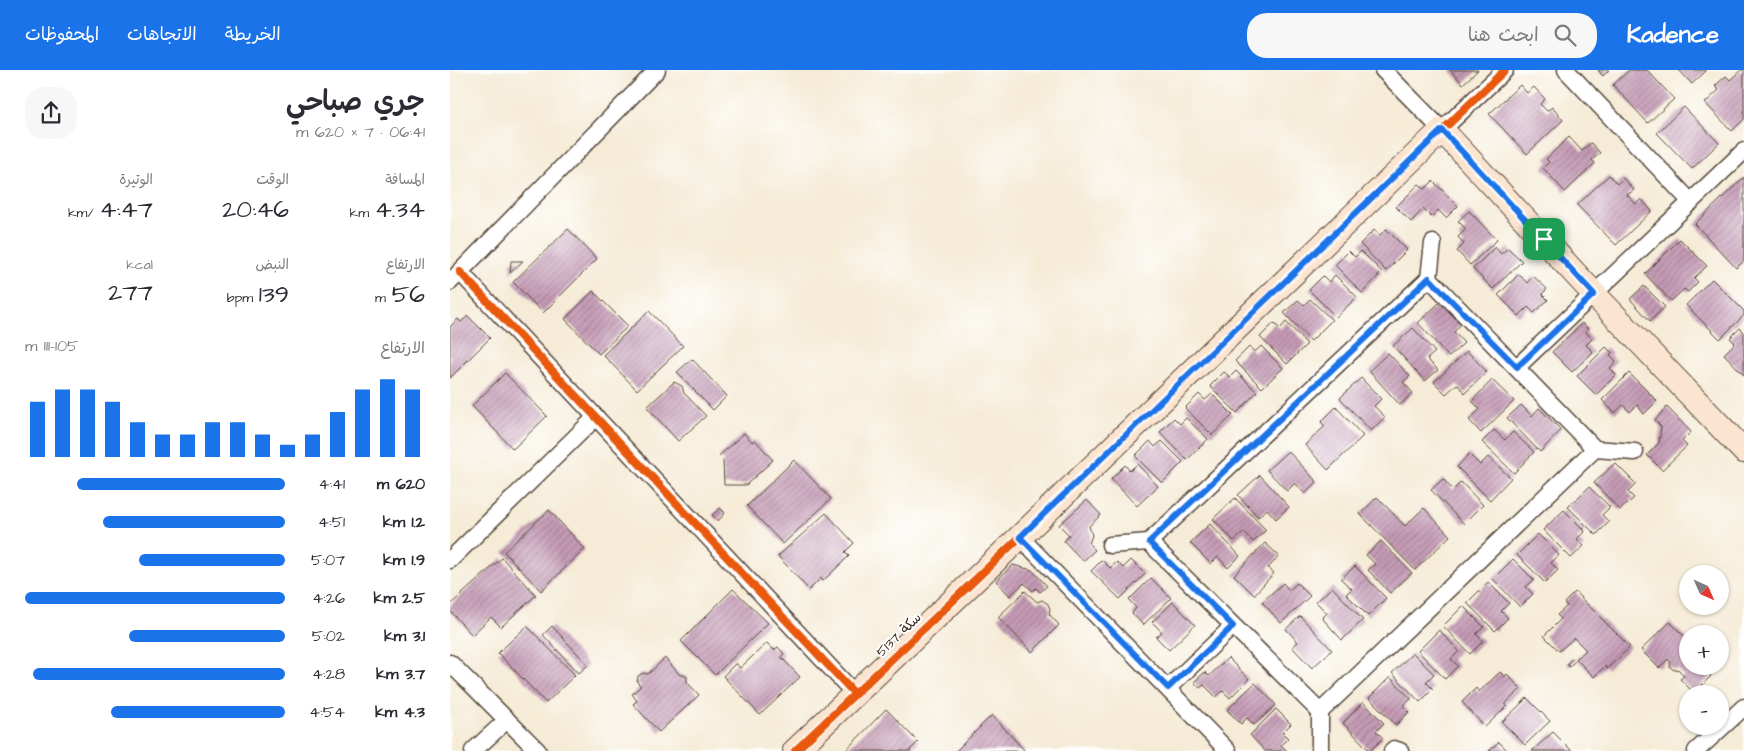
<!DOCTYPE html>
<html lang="ar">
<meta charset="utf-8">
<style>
:root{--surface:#fff;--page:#f7f7f7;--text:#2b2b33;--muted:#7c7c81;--accent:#1a73e8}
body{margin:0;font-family:"Architects Daughter","Playpen Sans Arabic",sans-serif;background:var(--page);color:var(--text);direction:rtl;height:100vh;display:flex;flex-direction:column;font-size:19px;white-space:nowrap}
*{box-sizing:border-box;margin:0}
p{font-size:16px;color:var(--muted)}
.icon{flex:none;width:28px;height:28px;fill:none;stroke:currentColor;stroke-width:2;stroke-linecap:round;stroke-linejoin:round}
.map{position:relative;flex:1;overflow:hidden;direction:ltr}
.panel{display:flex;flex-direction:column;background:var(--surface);width:450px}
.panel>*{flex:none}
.needle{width:32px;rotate:135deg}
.fabs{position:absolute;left:1229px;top:495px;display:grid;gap:10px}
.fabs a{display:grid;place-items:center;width:50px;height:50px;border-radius:50%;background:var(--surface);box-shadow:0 1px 4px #0004;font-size:25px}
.pin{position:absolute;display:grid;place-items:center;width:42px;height:42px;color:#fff;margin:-21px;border-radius:10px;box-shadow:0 2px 8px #0006}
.round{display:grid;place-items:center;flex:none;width:52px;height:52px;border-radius:20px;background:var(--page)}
.head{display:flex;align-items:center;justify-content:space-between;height:85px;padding:0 25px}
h1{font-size:28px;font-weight:600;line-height:38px}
.metrics{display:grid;grid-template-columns:repeat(3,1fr);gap:8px;height:85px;padding:5px 25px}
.metrics div{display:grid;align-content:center}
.metrics b{font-size:25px;font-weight:600}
.metrics small{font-size:14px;font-weight:400}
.metrics p{font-size:14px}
.chart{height:140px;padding:10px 25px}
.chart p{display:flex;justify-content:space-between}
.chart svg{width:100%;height:90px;margin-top:5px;stroke:var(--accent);stroke-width:6}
ul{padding:0 25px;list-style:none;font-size:16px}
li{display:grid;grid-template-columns:80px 60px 1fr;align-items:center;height:38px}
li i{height:12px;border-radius:6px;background:var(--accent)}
header{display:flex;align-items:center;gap:30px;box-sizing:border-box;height:70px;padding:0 25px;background:var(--accent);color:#fff}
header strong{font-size:24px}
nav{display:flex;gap:28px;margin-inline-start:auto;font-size:18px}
.search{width:350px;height:45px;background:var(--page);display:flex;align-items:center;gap:12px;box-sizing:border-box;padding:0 18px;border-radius:20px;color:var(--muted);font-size:19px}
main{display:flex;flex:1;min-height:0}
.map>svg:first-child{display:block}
.building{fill:url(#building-hatch)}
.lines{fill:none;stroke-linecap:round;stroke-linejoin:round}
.street-casing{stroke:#57473a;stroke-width:19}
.secondary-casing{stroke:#57473a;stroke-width:26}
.street{stroke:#fff;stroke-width:16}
.secondary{stroke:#fce5d0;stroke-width:24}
.cycleway-casing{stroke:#fff;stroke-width:11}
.cycleway{stroke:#e8590c;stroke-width:8}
.route-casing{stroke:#fff;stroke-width:10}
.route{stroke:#1a73e8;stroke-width:6}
.labels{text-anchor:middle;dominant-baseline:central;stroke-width:4;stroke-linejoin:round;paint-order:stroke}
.street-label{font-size:14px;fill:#3b2a1e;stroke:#fff}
</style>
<header>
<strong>Kadence</strong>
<div class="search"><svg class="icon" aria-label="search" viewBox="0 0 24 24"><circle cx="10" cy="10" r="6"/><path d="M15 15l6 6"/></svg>ابحث هنا</div>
<nav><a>الخريطة</a><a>الاتجاهات</a><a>المحفوظات</a></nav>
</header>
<main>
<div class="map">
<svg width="1294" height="681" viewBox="0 0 1294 681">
<defs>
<pattern id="building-hatch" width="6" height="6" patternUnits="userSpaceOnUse" patternTransform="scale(1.25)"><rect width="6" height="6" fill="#c59bb6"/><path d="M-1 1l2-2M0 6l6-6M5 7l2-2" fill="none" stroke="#a17f93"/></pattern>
</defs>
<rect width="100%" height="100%" fill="#fff"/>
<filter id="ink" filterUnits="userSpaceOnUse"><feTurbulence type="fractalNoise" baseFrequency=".02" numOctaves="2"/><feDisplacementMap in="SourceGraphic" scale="10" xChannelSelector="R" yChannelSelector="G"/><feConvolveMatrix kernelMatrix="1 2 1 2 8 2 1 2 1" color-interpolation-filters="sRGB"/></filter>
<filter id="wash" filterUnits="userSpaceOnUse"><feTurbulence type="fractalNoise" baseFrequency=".0096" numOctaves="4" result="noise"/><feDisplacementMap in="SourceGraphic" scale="20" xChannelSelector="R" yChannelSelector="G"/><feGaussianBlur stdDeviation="1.12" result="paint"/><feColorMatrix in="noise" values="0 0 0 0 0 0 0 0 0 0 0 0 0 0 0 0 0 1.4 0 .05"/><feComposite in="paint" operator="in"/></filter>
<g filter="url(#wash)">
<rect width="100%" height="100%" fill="#f5ebd6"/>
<g id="blocks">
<!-- building -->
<g class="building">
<polygon points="1000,0 1028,0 1013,14"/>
<polygon points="1148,0 1159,0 1153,6"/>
<polygon points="1179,0 1197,0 1224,29 1198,53 1163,15"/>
<polygon points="1229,0 1257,0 1242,14"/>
<polygon points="1291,0 1294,0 1294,49 1282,61 1255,33 1269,20 1265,16 1268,13 1276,6 1280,10"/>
<polygon points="1070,15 1077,23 1084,17 1095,29 1090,34 1097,41 1102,37 1113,50 1077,84 1039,44"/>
<polygon points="1234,37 1269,73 1242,99 1207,63"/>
<polygon points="1119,67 1132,81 1141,73 1150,83 1142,90 1145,93 1115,122 1093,98 1099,92 1096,89"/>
<polygon points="1159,105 1167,114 1173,108 1184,120 1177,125 1186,134 1191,129 1202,141 1166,175 1127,135"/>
<polygon points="1294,107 1294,191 1286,198 1245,154"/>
<polygon points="983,111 1008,136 996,148 988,140 981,147 973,139 961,152 946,137 969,114 975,119"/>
<polygon points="1019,141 1047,170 1020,195 1007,181 1014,174 1008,167 1016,159 1008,151"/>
<polygon points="118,159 147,189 93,243 63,212"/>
<polygon points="936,159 957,180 936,201 910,174 924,160 930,165"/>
<polygon points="1230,169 1257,196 1244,208 1248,212 1238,222 1234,219 1221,231 1195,204"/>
<polygon points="1045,177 1051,184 1058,178 1072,191 1043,219 1023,199"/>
<polygon points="899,181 905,187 911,181 932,202 912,223 885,195"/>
<polygon points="61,191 73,191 60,203"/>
<polygon points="1069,204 1077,213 1083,206 1097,219 1092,224 1098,230 1084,243 1078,237 1069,246 1048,225"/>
<polygon points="885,205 907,227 886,247 859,220 873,206 879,212"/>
<polygon points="1262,209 1294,241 1294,245 1270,269 1236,235"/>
<polygon points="1194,216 1215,237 1200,251 1180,229"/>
<polygon points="143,221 178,256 149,284 115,249"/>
<polygon points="860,229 882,250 861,271 834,243 848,230 854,235"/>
<polygon points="990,232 1011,254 1004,262 1014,273 999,287 968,253"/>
<polygon points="199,241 233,276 187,320 153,285"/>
<polygon points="18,246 40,268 0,308 0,257 8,249 11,252"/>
<polygon points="836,252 857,274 837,294 810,267 824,253 830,259"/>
<polygon points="1132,253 1138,259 1136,262 1142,269 1136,275 1143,282 1122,302 1102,282"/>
<polygon points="963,258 985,282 977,289 988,300 975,311 943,276"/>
<polygon points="1290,258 1294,262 1294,305 1274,284 1285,273 1280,268"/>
<polygon points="811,276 833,298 812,318 785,291 799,277 805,282"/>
<polygon points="1156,277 1162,283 1160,285 1166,291 1160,298 1166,305 1146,325 1127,306"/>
<polygon points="1017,281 1037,302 1015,323 1007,314 996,324 984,312"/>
<polygon points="938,283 960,306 953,312 963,323 950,335 919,301"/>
<polygon points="242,289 277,326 263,340 227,302"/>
<polygon points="786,301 807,322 787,343 760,316 774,302 780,307"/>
<polygon points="55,303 97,346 63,379 22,336"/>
<polygon points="1179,303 1207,331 1194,344 1187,335 1180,342 1173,335 1165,343 1152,330"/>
<polygon points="911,308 931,329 924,336 935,347 921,361 890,328"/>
<polygon points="1042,310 1064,331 1031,363 1019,350 1030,339 1022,331"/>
<polygon points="224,312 232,316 234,323 256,346 228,371 197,337"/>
<polygon points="749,324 755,330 762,324 783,345 762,365 735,338"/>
<polygon points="1071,335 1082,346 1089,338 1111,360 1090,382 1057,348"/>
<polygon points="886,337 913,366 878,400 855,375 875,356 871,352"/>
<polygon points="1217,337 1241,362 1232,371 1237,376 1212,400 1197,385 1209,373 1211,357 1205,350"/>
<polygon points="724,348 730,354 736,348 758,369 737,390 710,362"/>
<polygon points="1044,360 1055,370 1063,362 1084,382 1064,403 1032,372"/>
<polygon points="294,363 302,372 305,370 323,390 296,415 274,415 273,390 269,386"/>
<polygon points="700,371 705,377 712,371 733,392 712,413 685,386"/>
<polygon points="838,381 867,412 855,424 845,413 837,421 817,400"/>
<polygon points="1019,384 1030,395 1038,387 1061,408 1040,430 1007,397"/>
<polygon points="344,390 381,429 333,474 297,436"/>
<polygon points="1165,393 1186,414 1178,422 1184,428 1170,440 1144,413"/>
<polygon points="687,394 708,416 687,436 661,409 675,395 680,401"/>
<polygon points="810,405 839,437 826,449 817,439 808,447 788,425"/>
<polygon points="993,409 1003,420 1011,412 1033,435 1014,454 981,420"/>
<polygon points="1139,417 1160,437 1152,445 1159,452 1146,465 1118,437"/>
<polygon points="927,427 955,456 974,438 1000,466 965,500 910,444"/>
<polygon points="785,428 816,460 803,472 794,462 784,471 763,449"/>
<polygon points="637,430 651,445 639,456 642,465 639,474 645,480 633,491 614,471 619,465 609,455"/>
<polygon points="270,438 275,443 268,451 262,445"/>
<polygon points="99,440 135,479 91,521 54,482"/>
<polygon points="1114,440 1135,461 1127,469 1134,476 1121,488 1093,460"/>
<polygon points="376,443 404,473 395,482 399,486 373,511 371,508 359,520 328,486"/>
<polygon points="760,454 790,486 778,498 768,487 761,494 740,473"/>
<polygon points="1088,464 1109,485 1101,493 1108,500 1095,513 1067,485"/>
<polygon points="931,471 962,503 940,523 918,500 925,494 916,485"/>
<polygon points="815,473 829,486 818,498 824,503 804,525 784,505"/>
<polygon points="52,488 86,525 51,557 41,547 22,565 0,541 0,535"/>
<polygon points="1063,489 1084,510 1076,517 1083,524 1070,537 1043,509"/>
<polygon points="652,490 660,498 667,492 673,498 681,490 695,504 670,529 641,501"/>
<polygon points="563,495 582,500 597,516 590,522 586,518 583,521 574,513 560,526 546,511"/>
<polygon points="905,496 936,528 918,546 896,524 902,519 891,509"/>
<polygon points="701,508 721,528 693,555 682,543 686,538 679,530"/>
<polygon points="1038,512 1059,533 1051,541 1058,548 1045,561 1017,533"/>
<polygon points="833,513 839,520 847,513 860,526 831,553 812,532"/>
<polygon points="882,517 913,550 892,570 872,548 877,543 866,532"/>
<polygon points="283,519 318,553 265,605 231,571"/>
<polygon points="575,521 587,532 592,530 598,534 600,539 599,544 609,555 582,582 548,547"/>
<polygon points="1125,522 1180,577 1157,599 1155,596 1144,607 1126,589 1136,580 1124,568 1109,581 1094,566 1111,549 1107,545 1117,536 1114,533"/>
<polygon points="723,532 745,555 719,580 706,567 712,562 702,552"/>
<polygon points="1013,536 1034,557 1026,564 1033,571 1020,584 993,556"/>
<polygon points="850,546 882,580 862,598 842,577 848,572 836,559"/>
<polygon points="1220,552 1238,570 1238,596 1266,596 1259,603 1261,606 1244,623 1230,609 1234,606 1228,599 1224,600 1220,597 1220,591 1218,589 1209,598 1191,580"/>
<polygon points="77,556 125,605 96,633 48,583"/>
<polygon points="102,556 138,595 129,603 93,565"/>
<polygon points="989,560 1009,581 1001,589 1008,596 995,609 968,581"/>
<polygon points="317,573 324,580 328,577 334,584 331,587 350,607 310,645 273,606 286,593 290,598"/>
<polygon points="963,583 984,604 976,612 983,619 970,632 942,603"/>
<polygon points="215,588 230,605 233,605 237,607 237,612 249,625 209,662 183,634 187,631 182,624 191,616 187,612 188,606 193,603 198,604"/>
<polygon points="778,588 799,609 780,628 773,621 766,627 754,615 750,618 744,612 755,602 759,606"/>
<polygon points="1122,588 1125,591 1119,597 1117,594"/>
<polygon points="1050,602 1055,607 1057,604 1071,619 1055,634 1057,636 1035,657 1012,632 1026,618 1029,622"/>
<polygon points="940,607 961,629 953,636 959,642 946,655 919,628"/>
<polygon points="805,613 826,635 804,655 797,648 791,654 777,640"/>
<polygon points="1077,628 1100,651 1075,675 1052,652"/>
<polygon points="913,632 934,653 926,661 933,668 920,681 893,653"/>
<polygon points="436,639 468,672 460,680 461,681 399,681 397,679"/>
<polygon points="826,639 841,654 832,663 838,668 831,675 837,681 815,681 800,665"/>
<polygon points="542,645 575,681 506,681"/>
<polygon points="1103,662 1122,681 1082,681"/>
<polygon points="1049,672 1058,681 1039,681"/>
</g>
</g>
</g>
<g filter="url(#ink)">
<use href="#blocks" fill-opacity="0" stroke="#57473a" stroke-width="1"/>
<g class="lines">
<defs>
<g id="street">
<polyline points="933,0 992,60 1055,0"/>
<polyline points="1116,0 1241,132"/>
<polyline points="983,173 979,208 1145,379 1185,382"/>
<polyline points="10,202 405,624"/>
<polyline points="0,212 207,0"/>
<polyline points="1067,297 1294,81"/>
<polyline points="570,467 778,681"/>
<polyline points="699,472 979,208"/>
<polyline points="660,475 699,472 870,642 870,681"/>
<polyline points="0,490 146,347"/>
<polyline points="0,593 88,681"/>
<polyline points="718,618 783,556"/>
<polyline points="870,642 1145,379"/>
<polyline points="23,681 57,650"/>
<polyline points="942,681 944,679 950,681"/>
<polyline points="1246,681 1294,637"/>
</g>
<polyline id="secondary" points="345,681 570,467 992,60 1144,224 1294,381"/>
</defs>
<!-- street casing -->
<use href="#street" class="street-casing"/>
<!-- secondary casing -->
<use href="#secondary" class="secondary-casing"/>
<!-- street -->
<use href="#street" class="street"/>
<!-- secondary -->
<use href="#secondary" class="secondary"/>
<defs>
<g id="cycleway">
<polyline points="10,202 405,624"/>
<polyline points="345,681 570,467 1055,0"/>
</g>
</defs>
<!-- cycleway casing -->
<use href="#cycleway" class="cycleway-casing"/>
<!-- cycleway -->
<use href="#cycleway" class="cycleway"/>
</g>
</g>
<g class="lines" filter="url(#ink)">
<defs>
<polygon id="route" points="992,60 1144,224 1067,297 979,208 699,472 783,556 718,618 570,467"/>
</defs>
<!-- route casing -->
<use href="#route" class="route-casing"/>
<!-- route -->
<use href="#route" class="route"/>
</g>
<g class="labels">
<!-- street labels -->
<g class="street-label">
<text transform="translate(449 565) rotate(-44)">سكة 5137</text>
</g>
</g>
</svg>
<div class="fabs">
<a><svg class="needle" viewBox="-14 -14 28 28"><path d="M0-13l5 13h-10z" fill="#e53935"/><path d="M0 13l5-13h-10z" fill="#7c7c81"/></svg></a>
<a>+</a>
<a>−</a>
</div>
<div class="pin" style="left:1094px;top:169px;background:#1e9e55"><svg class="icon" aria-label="arrive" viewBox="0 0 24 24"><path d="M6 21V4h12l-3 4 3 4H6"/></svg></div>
</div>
<section class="panel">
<div class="head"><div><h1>جري صباحي</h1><p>06:41 · 7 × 620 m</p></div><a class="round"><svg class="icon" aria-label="share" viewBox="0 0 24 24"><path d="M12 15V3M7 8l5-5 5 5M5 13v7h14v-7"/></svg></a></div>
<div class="metrics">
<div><p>المسافة</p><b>4.34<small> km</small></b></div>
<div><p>الوقت</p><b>20:46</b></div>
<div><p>الوتيرة</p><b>4:47<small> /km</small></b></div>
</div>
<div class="metrics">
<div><p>الارتفاع</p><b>56<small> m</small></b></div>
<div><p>النبض</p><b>139<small> bpm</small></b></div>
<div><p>kcal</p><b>277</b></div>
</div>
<div class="chart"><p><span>الارتفاع</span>105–111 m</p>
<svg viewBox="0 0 160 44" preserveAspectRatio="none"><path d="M5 44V17M15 44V11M25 44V11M35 44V17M45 44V27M55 44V33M65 44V33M75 44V27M85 44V27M95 44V33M105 44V38M115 44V33M125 44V22M135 44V11M145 44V6M155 44V11"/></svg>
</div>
<ul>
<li><b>620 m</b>4:41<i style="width:80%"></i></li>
<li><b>1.2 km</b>4:51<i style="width:70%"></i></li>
<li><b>1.9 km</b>5:07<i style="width:56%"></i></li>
<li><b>2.5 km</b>4:26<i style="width:100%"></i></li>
<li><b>3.1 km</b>5:02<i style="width:60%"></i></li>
<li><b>3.7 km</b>4:28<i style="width:97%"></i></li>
<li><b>4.3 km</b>4:54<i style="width:67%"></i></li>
</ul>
</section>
</main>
